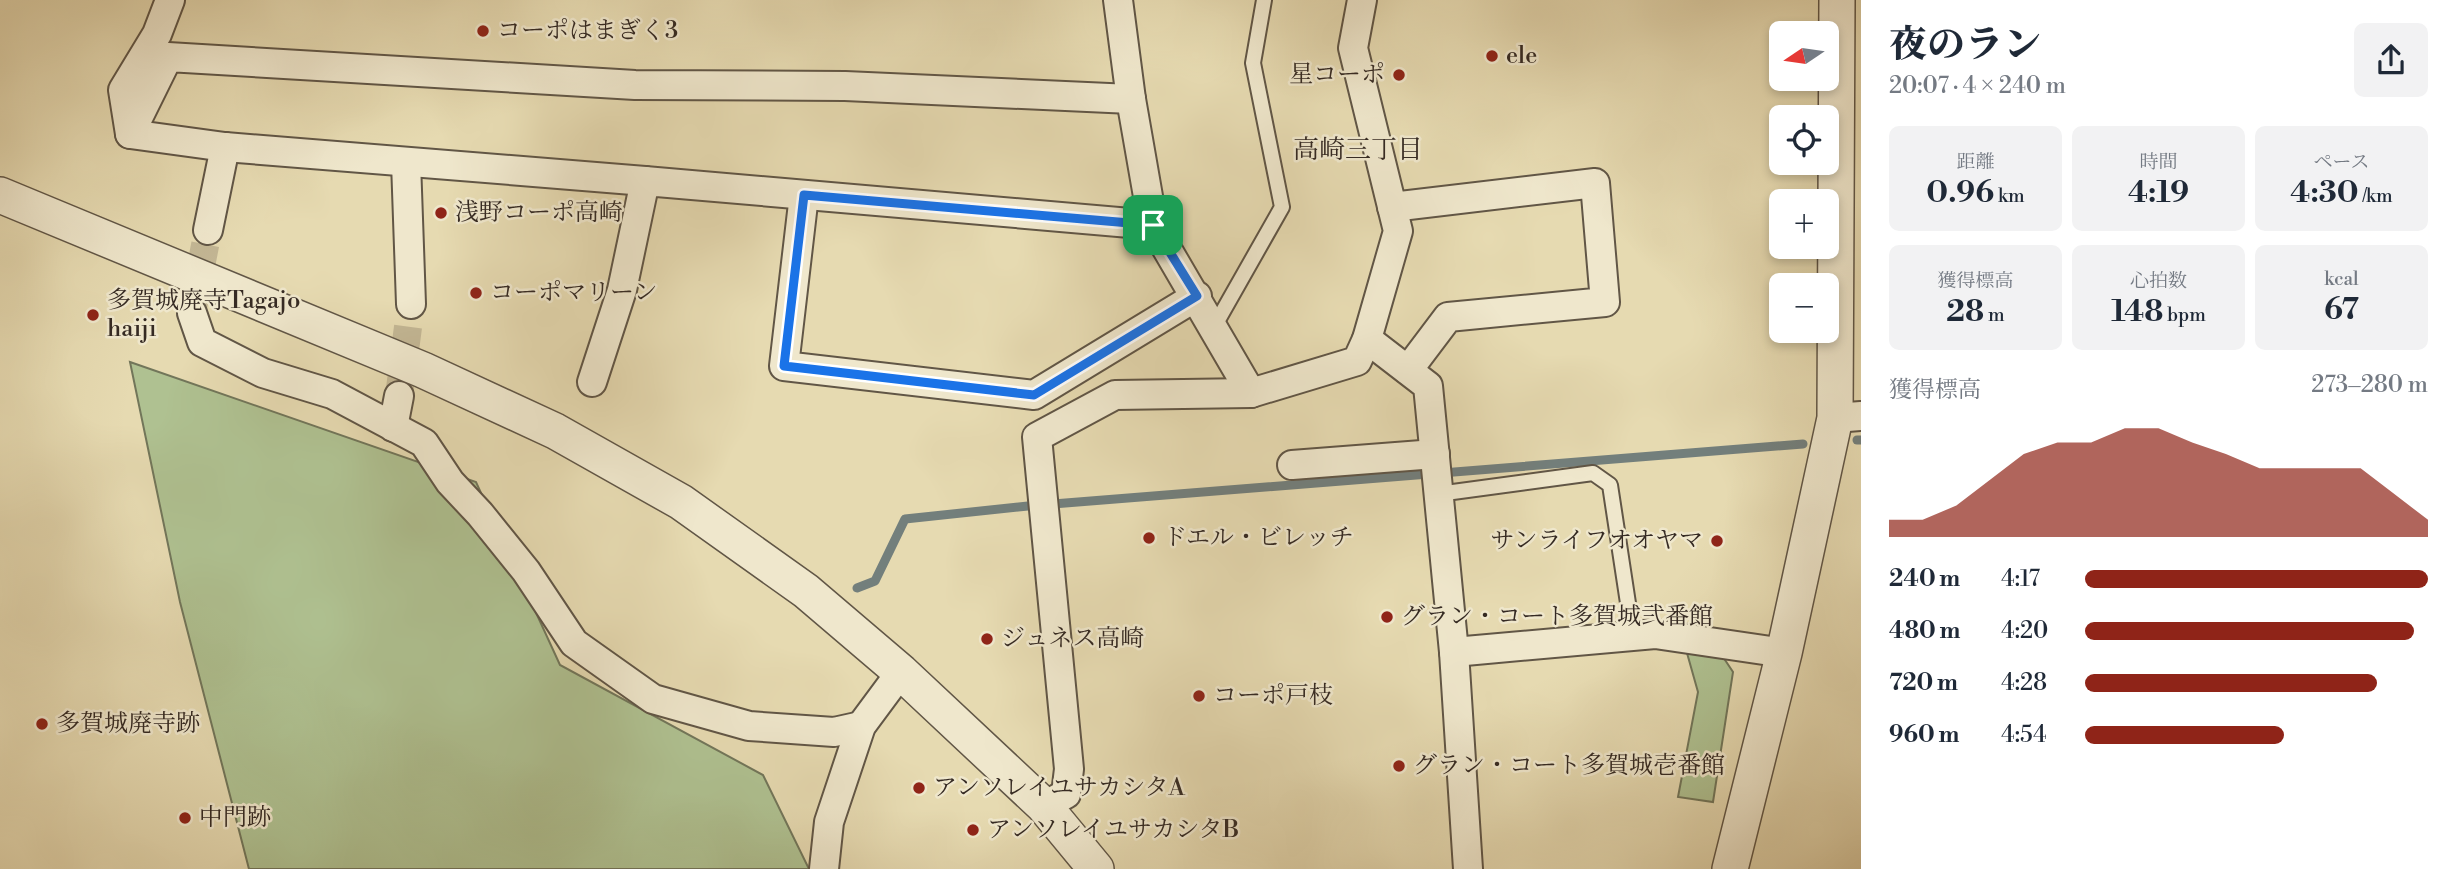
<!DOCTYPE html>
<html lang="ja">
<meta charset="utf-8">
<style>
:root{--surface:#fff;--page:#f2f2f3;--text:#1f2937;--muted:#747a83;--accent:#8f2418}
body{margin:0;font-family:"Libre Bodoni","Noto Serif JP",serif;background:var(--page);color:var(--text);height:100vh;display:flex;flex-direction:column;font-size:26px;white-space:nowrap}
*{box-sizing:border-box;margin:0}
p{font-size:23px;color:var(--muted)}
.icon{flex:none;width:38px;height:38px;fill:none;stroke:currentColor;stroke-width:2;stroke-linecap:round;stroke-linejoin:round}
.map{position:relative;flex:1;overflow:hidden}
.panel{display:flex;flex-direction:column;background:var(--surface);width:595px}
.panel>*{flex:none}
.needle{width:46px;rotate:257deg}
.fabs{position:absolute;left:1769px;top:21px;display:grid;gap:14px}
.fabs a{display:grid;place-items:center;width:70px;height:70px;border-radius:10px;background:var(--surface);box-shadow:0 4px 10px #0003;font-size:35px}
.pin{position:absolute;display:grid;place-items:center;width:60px;height:60px;color:#fff;margin:-30px;border-radius:14px;box-shadow:0 4px 10px #0006}
.round{display:grid;place-items:center;flex:none;width:74px;height:74px;border-radius:10px;background:var(--page)}
.head{display:flex;align-items:center;justify-content:space-between;height:119px;padding:0 28px}
h1{font-size:38px;font-weight:800;line-height:52px}
.metrics{display:grid;grid-template-columns:repeat(3,1fr);gap:10px;height:119px;padding:7px 28px}
.metrics div{display:grid;align-content:center;border-radius:10px;background:var(--page);text-align:center}
.metrics b{font-size:30px;font-weight:800}
.metrics small{font-size:19px;font-weight:400}
.metrics p{font-size:19px}
.chart{height:196px;padding:14px 28px}
.chart p{display:flex;justify-content:space-between}
.chart svg{width:100%;height:126px;margin-top:7px;fill:var(--accent);opacity:.7}
ul{padding:0 28px;list-style:none;font-size:23px}
li{display:grid;grid-template-columns:112px 84px 1fr;align-items:center;height:52px}
li i{height:18px;border-radius:9px;background:var(--accent)}
main{display:flex;flex:1;min-height:0}
.map>svg:first-child{display:block}
.green{fill:#afc191;stroke:#72765a;stroke-width:2}
.lines{fill:none;stroke-linecap:round;stroke-linejoin:round}
.stream{stroke:#737f7c;stroke-width:9}
.minor-tunnel{stroke:#c3b795;stroke-width:28;stroke-dasharray:28 14;stroke-linecap:butt}
.service-casing{stroke:#615646;stroke-width:18}
.minor-casing{stroke:#615646;stroke-width:32}
.tertiary-casing{stroke:#615646;stroke-width:38}
.service{stroke:#efe7cc;stroke-width:14}
.minor{stroke:#efe7cc;stroke-width:28}
.tertiary{stroke:#efe7cc;stroke-width:35}
.route-casing{stroke:#fff;stroke-width:14}
.route{stroke:#1a73e8;stroke-width:9}
.poi-dot{fill:#8f2418;stroke:#efe7cc;stroke-width:2.5}
.labels{text-anchor:middle;dominant-baseline:central;stroke-width:5;stroke-linejoin:round;paint-order:stroke}
.poi-label{font-size:24px;fill:#352a23;stroke:#efe7cc;text-anchor:start}
.neighbourhood-label{font-size:26px;fill:#352a23;stroke:#efe7cc}
</style>
<main>
<div class="map">
<svg width="1861" height="869" viewBox="0 0 1861 869">
<rect width="100%" height="100%" fill="#e6dab1"/>
<filter id="stains"><feTurbulence type="fractalNoise" baseFrequency=".00286" numOctaves="4"/><feColorMatrix values="0 0 0 0 .2 0 0 0 0 .09 0 0 0 0 .02 0 0 0 .5 -.17"/></filter>
<radialGradient id="worn" r=".72"><stop offset=".6" stop-color="#630" stop-opacity="0"/><stop offset="1" stop-color="#630" stop-opacity=".3"/></radialGradient>
<!-- green -->
<g class="green">
<polygon points="130,362 476,482 560,665 763,775 809,869 249,869 180,602"/>
<polygon points="1687,653 1721,654 1733,672 1713,802 1678,797 1698,692"/>
</g>
<g class="lines">
<!-- stream -->
<g class="stream">
<polyline points="1857,440 1861,440"/>
<polyline points="857,588 875,581 905,519 1028,506 1803,444"/>
</g>
<!-- minor-tunnel -->
<g class="minor-tunnel">
<polyline points="192,313 208,230"/>
<polyline points="399,396 411,304"/>
</g>
<defs>
<g id="service">
<polyline points="1214,327 1282,207 1253,63 1264,0"/>
<polyline points="1438,494 1593,473 1610,485 1633,636"/>
</g>
<g id="minor">
<polyline points="170,0 157,34 123,90 130,134 225,147 645,181"/>
<polyline points="1118,0 1131,99 1153,225 1251,393 1357,361 1367,339 1398,231 1353,48 1362,0"/>
<polyline points="130,134 168,57 635,85 845,86 1131,99"/>
<polyline points="406,162 411,304"/>
<polyline points="804,195 784,366 1034,395 1197,296"/>
<polyline points="1392,207 1595,183 1605,302 1448,317 1408,370"/>
<polyline points="208,230 225,147"/>
<polyline points="192,313 202,342 263,373 332,394 424,443 450,482 480,514 526,571 574,643 653,699 749,726 834,732 861,726"/>
<polyline points="1367,339 1428,386 1454,652 1468,869"/>
<polyline points="592,382 622,290 645,181 1153,225"/>
<polyline points="1835,418 1861,416"/>
<polyline points="393,427 399,396"/>
<polyline points="1292,465 1435,454"/>
<polyline points="1454,652 1655,634 1784,653"/>
<polyline points="1044,806 1066,794 1069,769 1037,437 1115,395 1251,393"/>
<polyline points="824,869 829,822 861,726 901,672"/>
</g>
<g id="tertiary">
<polyline points="0,195 423,370 555,431 681,502 806,591 901,672 1044,806 1096,869"/>
<polyline points="1730,869 1784,653 1835,418 1837,0"/>
</g>
</defs>
<!-- service casing -->
<use href="#service" class="service-casing"/>
<!-- minor casing -->
<use href="#minor" class="minor-casing"/>
<!-- tertiary casing -->
<use href="#tertiary" class="tertiary-casing"/>
<!-- service -->
<use href="#service" class="service"/>
<!-- minor -->
<use href="#minor" class="minor"/>
<!-- tertiary -->
<use href="#tertiary" class="tertiary"/>
</g>
<g class="lines">
<defs>
<polygon id="route" points="804,195 1153,225 1197,296 1034,395 784,366"/>
</defs>
<!-- route casing -->
<use href="#route" class="route-casing"/>
<!-- route -->
<use href="#route" class="route"/>
</g>
<!-- markers -->
<g class="poi-dot">
<circle cx="483" cy="31" r="7"/>
<circle cx="1492" cy="56" r="7"/>
<circle cx="1399" cy="75" r="7"/>
<circle cx="441" cy="213" r="7"/>
<circle cx="476" cy="293" r="7"/>
<circle cx="93" cy="315" r="7"/>
<circle cx="1149" cy="538" r="7"/>
<circle cx="1717" cy="541" r="7"/>
<circle cx="1387" cy="617" r="7"/>
<circle cx="987" cy="639" r="7"/>
<circle cx="1199" cy="696" r="7"/>
<circle cx="42" cy="724" r="7"/>
<circle cx="1399" cy="766" r="7"/>
<circle cx="919" cy="788" r="7"/>
<circle cx="185" cy="818" r="7"/>
<circle cx="973" cy="830" r="7"/>
</g>
<g class="labels">
<!-- poi labels -->
<g class="poi-label">
<text x="497" y="31">コーポはまぎく3</text>
<text x="1506" y="56">ele</text>
<text x="1385" y="75" text-anchor="end">星コーポ</text>
<text x="455" y="213">浅野コーポ高崎</text>
<text x="490" y="293">コーポマリーン</text>
<text x="107" y="301">多賀城廃寺Tagajo<tspan x="107" dy="28">haiji</tspan></text>
<text x="1163" y="538">ドエル・ビレッチ</text>
<text x="1703" y="541" text-anchor="end">サンライフオオヤマ</text>
<text x="1401" y="617">グラン・コート多賀城弐番館</text>
<text x="1001" y="639">ジュネス高崎</text>
<text x="1213" y="696">コーポ戸枝</text>
<text x="56" y="724">多賀城廃寺跡</text>
<text x="1413" y="766">グラン・コート多賀城壱番館</text>
<text x="933" y="788">アンソレイユサカシタA</text>
<text x="199" y="818">中門跡</text>
<text x="987" y="830">アンソレイユサカシタB</text>
</g>
<!-- neighbourhood labels -->
<g class="neighbourhood-label">
<text x="1358" y="150">高崎三丁目</text>
</g>
</g>
<rect width="100%" height="100%" filter="url(#stains)"/>
<rect width="100%" height="100%" fill="url(#worn)"/>
</svg>
<div class="fabs">
<a><svg class="needle" viewBox="-14 -14 28 28"><path d="M0-13l5 13h-10z" fill="#e53935"/><path d="M0 13l5-13h-10z" fill="#747a83"/></svg></a>
<a><svg class="icon" aria-label="locate" viewBox="0 0 24 24"><circle cx="12" cy="12" r="6"/><path d="M12 2v4M12 18v4M2 12h4M18 12h4"/></svg></a>
<a>+</a>
<a>−</a>
</div>
<div class="pin" style="left:1153px;top:225px;background:#1e9e55"><svg class="icon" aria-label="arrive" viewBox="0 0 24 24"><path d="M6 21V4h12l-3 4 3 4H6"/></svg></div>
</div>
<section class="panel">
<div class="head"><div><h1>夜のラン</h1><p>20:07 · 4 × 240 m</p></div><a class="round"><svg class="icon" aria-label="share" viewBox="0 0 24 24"><path d="M12 15V3M7 8l5-5 5 5M5 13v7h14v-7"/></svg></a></div>
<div class="metrics">
<div><p>距離</p><b>0.96<small> km</small></b></div>
<div><p>時間</p><b>4:19</b></div>
<div><p>ペース</p><b>4:30<small> /km</small></b></div>
</div>
<div class="metrics">
<div><p>獲得標高</p><b>28<small> m</small></b></div>
<div><p>心拍数</p><b>148<small> bpm</small></b></div>
<div><p>kcal</p><b>67</b></div>
</div>
<div class="chart"><p><span>獲得標高</span>273–280 m</p>
<svg viewBox="0 0 160 44" preserveAspectRatio="none"><path d="M0 44V38L10 38L20 33L30 24L40 15L50 11L60 11L70 6L80 6L90 11L100 15L110 20L120 20L130 20L140 20L150 29L160 38V44z"/></svg>
</div>
<ul>
<li><b>240 m</b>4:17<i style="width:100%"></i></li>
<li><b>480 m</b>4:20<i style="width:96%"></i></li>
<li><b>720 m</b>4:28<i style="width:85%"></i></li>
<li><b>960 m</b>4:54<i style="width:58%"></i></li>
</ul>
</section>
</main>
